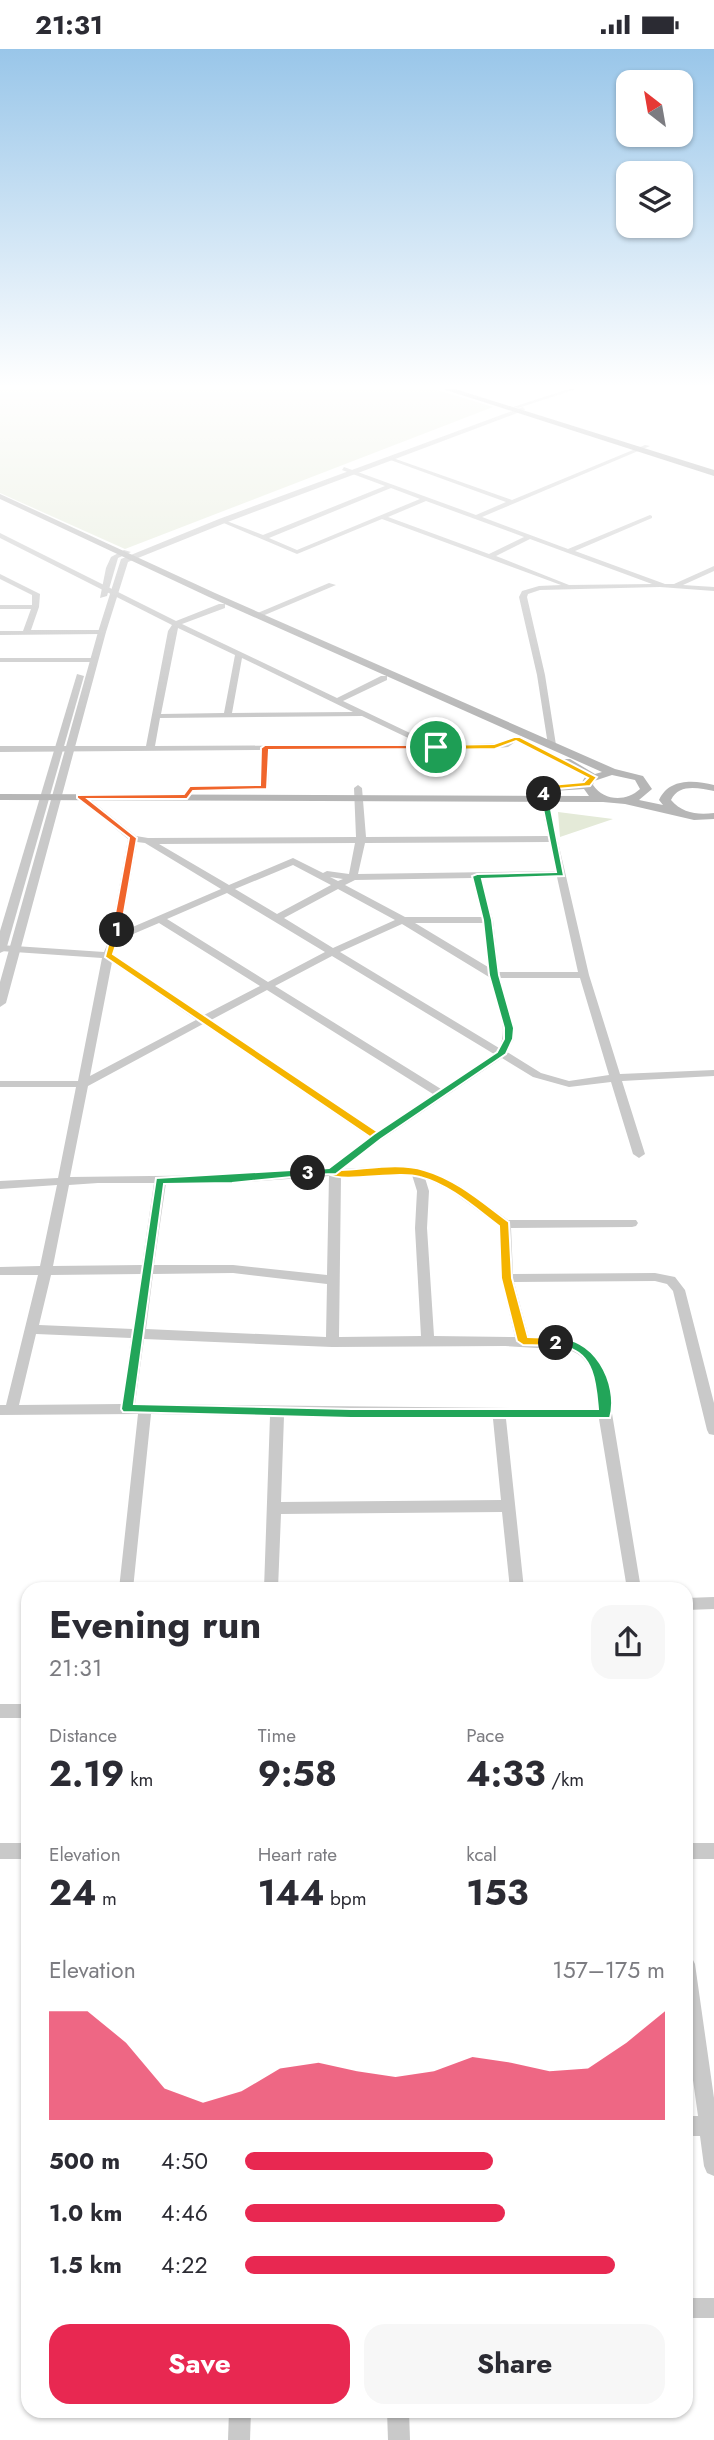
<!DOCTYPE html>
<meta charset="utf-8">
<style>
:root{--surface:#fff;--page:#f7f7f7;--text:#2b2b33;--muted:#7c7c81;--accent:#e82851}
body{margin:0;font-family:Jost,sans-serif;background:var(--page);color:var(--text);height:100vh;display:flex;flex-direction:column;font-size:26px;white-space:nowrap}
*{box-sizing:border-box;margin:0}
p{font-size:23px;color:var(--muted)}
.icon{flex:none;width:38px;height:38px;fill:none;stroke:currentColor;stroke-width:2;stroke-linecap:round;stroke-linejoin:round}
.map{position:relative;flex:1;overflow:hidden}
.sheet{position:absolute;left:21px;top:1533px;width:672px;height:836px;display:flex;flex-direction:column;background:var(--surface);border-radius:21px;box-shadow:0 2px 5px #0004}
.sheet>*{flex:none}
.needle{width:46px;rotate:329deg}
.fabs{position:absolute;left:616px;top:21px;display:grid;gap:14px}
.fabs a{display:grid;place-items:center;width:77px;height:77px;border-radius:14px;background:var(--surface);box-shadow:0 2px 5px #0004;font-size:35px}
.pin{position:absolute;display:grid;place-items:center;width:60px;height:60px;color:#fff;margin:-30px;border:4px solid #fff;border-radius:50%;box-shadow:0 2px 7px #0007}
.km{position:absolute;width:35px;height:35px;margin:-18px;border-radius:50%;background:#222;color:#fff;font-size:19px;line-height:35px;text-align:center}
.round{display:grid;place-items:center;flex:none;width:74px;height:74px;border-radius:21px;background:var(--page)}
.headline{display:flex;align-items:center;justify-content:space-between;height:119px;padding:0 28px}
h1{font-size:38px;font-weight:700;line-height:52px}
.figures{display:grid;grid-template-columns:repeat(3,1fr);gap:10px;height:119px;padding:7px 28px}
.figures div{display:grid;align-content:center}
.figures b{font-size:35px;font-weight:700}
.figures small{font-size:19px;font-weight:400}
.figures p{font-size:19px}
.chart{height:196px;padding:14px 28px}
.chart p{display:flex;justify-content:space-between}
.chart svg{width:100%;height:126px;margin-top:7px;fill:var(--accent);opacity:.7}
.cta{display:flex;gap:14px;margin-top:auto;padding:14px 28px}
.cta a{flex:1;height:80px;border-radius:21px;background:var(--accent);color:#fff;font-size:28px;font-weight:700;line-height:80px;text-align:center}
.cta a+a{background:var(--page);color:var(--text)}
ul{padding:0 28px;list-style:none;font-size:23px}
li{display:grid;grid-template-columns:112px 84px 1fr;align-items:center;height:52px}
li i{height:18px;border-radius:9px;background:var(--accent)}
.status{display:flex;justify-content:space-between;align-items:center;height:49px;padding:0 35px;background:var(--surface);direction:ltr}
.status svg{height:19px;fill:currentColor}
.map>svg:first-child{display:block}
.green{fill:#e4ead8}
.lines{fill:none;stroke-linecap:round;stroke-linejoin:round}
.minor{fill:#c9c9c9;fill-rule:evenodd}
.tertiary{fill:#c9c9c9;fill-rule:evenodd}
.secondary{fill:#b6b6b6;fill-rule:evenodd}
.trunk{fill:#9c9c9c;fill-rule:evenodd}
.split-1{fill:#f0652b;stroke:#fff;stroke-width:2}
.split-2{fill:#f5b400;stroke:#fff;stroke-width:2}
.split-3{fill:#22a559;stroke:#fff;stroke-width:2}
.split-4{fill:#22a559;stroke:#fff;stroke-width:2}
.split-5{fill:#f5b400;stroke:#fff;stroke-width:2}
</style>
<div class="status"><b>21:31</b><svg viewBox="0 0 49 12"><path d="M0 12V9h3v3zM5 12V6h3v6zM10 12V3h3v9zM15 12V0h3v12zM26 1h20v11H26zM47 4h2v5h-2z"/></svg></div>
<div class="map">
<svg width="714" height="2391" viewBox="0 0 714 2391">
<rect width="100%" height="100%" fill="#fff"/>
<!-- green -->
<g class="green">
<polygon points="0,340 434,340 493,358 125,500 0,444"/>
<polygon points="558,763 613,770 560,788"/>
</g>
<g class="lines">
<!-- minor -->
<g class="minor">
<polygon points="569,340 576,340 518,359 513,358"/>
<path d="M645 396 650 397 482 468 568 500 650 466 652 467V469L575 502 665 535H674L714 517V522L683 536 714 538V542L660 538 540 541 528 545 527 548 545 626 556 696 552 699 548 696 537 626 519 548 522 542 539 537 561 536 382 470 297 505 219 472 224 471 263 486 385 437 342 421 344 418 476 466 506 453 385 409 390 408 512 451ZM391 439 420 450 297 501 269 489ZM426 452 524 488 489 505 388 468ZM530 490 652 535 569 536 496 507Z"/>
<path d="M0 484 176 572 219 555H225V559L182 575 337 649 381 627H387V631L343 652 435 696 503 694 517 687 521 689 508 698 480 701H269L268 738 264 741 260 738 261 701 0 703V697H146L168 582 172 576 0 489ZM178 579 235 606 224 664 161 665ZM242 609 353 663 232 664ZM362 667 423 696 155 697 160 669Z"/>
<polygon points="0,525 40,545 39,558 31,581 102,581 106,583 102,585 0,586 0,582 23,582 31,560 0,560 0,556 32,556 32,546 0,530"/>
<polygon points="329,534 336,536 260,568 253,566"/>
<polygon points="0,609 94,609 98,611 94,613 0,613"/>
<path d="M358 736 362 739 366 788 548 787 538 739 545 737 589 926 620 1025 714 1021V1027L622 1032 645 1105 639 1109 633 1105 611 1033 569 1038 533 1028 502 1009 381 1091 343 1120 390 1117 426 1121 459 1136 508 1171H636L638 1174 636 1177 632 1178 511 1179 513 1225 655 1224 675 1228 685 1241 714 1354V1386L709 1385 707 1381 673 1242 667 1235 655 1232 514 1233 529 1289C563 1290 588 1287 605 1322L641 1540H627L599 1370H506L524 1540H510L502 1463 281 1465 278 1540H264L270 1367 151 1365 133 1540H119L138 1365 0 1366V1356H6L38 1226H0V1218L40 1217 57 1136 0 1140V1132L58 1129 76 1038H0V1032H78L102 909 0 902V896L104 903 110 889 128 790 76 747 83 745 136 787 148 789 356 788 354 739ZM137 793 145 794 221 840 121 883ZM550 793 556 822 358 825 365 794ZM355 794 349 825 327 822 323 824 293 809 229 836 159 795ZM293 816 331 836 277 865 235 840ZM330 828 343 830 338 832ZM557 828 578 923H499L493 871 481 829ZM472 829 482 868H405L345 836 355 831ZM338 840 395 871 333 899 284 869ZM227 844 325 903 268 933 167 870ZM159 874 260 937 204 966 113 905 119 891ZM415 874H483L488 918ZM402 875 489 928C495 949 510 978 499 999L340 903ZM332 907 494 1005 441 1040 275 937ZM112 913 196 971 90 1027ZM500 929H580L609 1026 569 1032 541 1024 507 1003 514 990V979ZM267 941 433 1045 377 1083 211 971ZM203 975 369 1088 329 1119 232 1126 70 1128 88 1037ZM390 1125 412 1126 417 1142 415 1179 421 1287 339 1288 341 1128ZM329 1127 327 1226 233 1216H154L166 1134H232ZM425 1129 451 1142 499 1177 501 1229 515 1288 434 1287 427 1179 429 1142ZM98 1134H154L142 1216 53 1217 69 1136ZM233 1224 327 1235 326 1288 146 1280 153 1225ZM141 1225 133 1280 39 1276 51 1226ZM36 1285 131 1289 122 1355 19 1356ZM144 1290 332 1298 505 1297 569 1301C594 1309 596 1336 598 1360L135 1355ZM284 1367 493 1370 501 1451 281 1453Z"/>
<polygon points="714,1548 714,1560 686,1561 686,1549"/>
<rect x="0" y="1655" width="28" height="14"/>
<rect x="0" y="1794" width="28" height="16"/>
<rect x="686" y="1794" width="28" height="16"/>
<polygon points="686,1906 692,1909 695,1915 714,2049 714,2127 707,2124 704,2117 700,2087 686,2087 686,2067 698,2067 686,1981"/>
<rect x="686" y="2249" width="28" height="20"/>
<polygon points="229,2362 251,2362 250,2391 228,2391"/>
<polygon points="387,2362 409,2362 410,2391 388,2391"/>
</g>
<!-- tertiary -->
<g class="tertiary">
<polygon points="523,358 525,361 225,474 128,513 106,583 6,954 0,958 0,933 98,583 121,510 219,470"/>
<polygon points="124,501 131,503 118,509 107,547 100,549 106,519 111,508"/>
<polygon points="77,625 84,627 6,901 0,904 0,882"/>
</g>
<!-- secondary -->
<path class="secondary" d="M0 445 215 544 615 720 643 727 652 740 639 751 663 756 659 751C669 729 694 731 714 736V742C699 739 679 734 671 751 682 764 697 766 714 764V770L694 771 625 755 603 753 0 751V745L589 747 584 740 554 742 548 739 554 736 582 733 585 728 562 714V710H570L595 725 602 723 209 548 0 450ZM612 726 635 731 640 740C626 753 604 752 593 736L594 732Z"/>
<!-- trunk -->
<polygon class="trunk" points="443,340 455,340 714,421 714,427"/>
</g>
<!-- sky -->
<linearGradient id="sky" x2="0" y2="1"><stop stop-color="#99c6e9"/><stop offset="0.5" stop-color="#fff"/><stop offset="1" stop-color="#fff" stop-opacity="0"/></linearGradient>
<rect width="714" height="674" fill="url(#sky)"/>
<!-- split-1 -->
<polygon class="split-1" points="436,696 439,700 269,701 267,740 193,742 187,750 88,750 137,789 121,881 117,884 112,881 129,789 77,749 77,746 184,745 190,737 260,736 261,699 265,696"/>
<!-- split-2 -->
<path class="split-2" d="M117 878 121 881 113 905 381 1085V1090L341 1121C367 1120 399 1113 424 1121 456 1130 482 1153 509 1173L512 1229 528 1288 556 1289 560 1291V1297L523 1296 517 1292 501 1229 499 1177C475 1159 450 1136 420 1128 397 1121 345 1135 328 1125V1120L370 1088 105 908 112 881Z"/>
<!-- split-3 -->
<path class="split-3" d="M308 1120 312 1121V1126L232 1134 164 1135 134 1355 351 1360H598C596 1339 595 1306 568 1299 563 1298 557 1298 552 1297V1291C593 1282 620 1336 610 1369H351L123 1363 121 1360 156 1129Z"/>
<!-- split-4 -->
<polygon class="split-4" points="544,742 548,745 564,827 482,830 492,871 499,926 514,979 513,990 506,1005 381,1090 336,1125 305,1126 305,1121 329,1119 374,1085 497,1003 504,990 504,979 489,926 483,871 472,827 477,825 556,823 540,745"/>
<!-- split-5 -->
<polygon class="split-5" points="514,688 520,688 597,728 590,737 547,741 548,745 544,747 540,745 539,737 584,733 588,729 516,692 495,700 436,701 432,698 436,696 494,695"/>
</svg>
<div class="fabs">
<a><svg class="needle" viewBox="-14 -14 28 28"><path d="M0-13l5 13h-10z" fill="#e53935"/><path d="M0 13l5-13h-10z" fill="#7c7c81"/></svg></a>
<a><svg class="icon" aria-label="layers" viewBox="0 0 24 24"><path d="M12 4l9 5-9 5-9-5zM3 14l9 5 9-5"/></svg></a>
</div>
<div class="pin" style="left:436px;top:698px;background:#1e9e55"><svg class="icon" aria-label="arrive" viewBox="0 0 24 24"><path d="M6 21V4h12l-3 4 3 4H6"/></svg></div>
<b class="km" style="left:117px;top:881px">1</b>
<b class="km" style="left:556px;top:1294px">2</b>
<b class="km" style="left:308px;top:1124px">3</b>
<b class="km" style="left:544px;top:745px">4</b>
<section class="sheet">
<div class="headline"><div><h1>Evening run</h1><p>21:31</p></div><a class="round"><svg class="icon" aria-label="share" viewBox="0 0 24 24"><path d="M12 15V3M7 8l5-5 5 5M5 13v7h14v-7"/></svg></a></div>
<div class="figures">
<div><p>Distance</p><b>2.19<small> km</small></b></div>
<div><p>Time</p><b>9:58</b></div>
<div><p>Pace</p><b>4:33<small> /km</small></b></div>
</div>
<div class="figures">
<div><p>Elevation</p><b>24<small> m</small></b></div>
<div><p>Heart rate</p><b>144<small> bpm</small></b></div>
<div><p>kcal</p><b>153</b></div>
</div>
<div class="chart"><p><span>Elevation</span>157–175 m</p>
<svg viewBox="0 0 160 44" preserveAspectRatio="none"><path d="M0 44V6L10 6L20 17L30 33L40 38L50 34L60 26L70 24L80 27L90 29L100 27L110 22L120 24L130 27L140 26L150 17L160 6V44z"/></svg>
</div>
<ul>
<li><b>500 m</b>4:50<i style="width:59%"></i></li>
<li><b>1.0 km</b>4:46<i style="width:62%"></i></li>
<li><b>1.5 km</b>4:22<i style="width:88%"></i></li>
</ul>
<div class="cta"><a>Save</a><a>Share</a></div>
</section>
</div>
